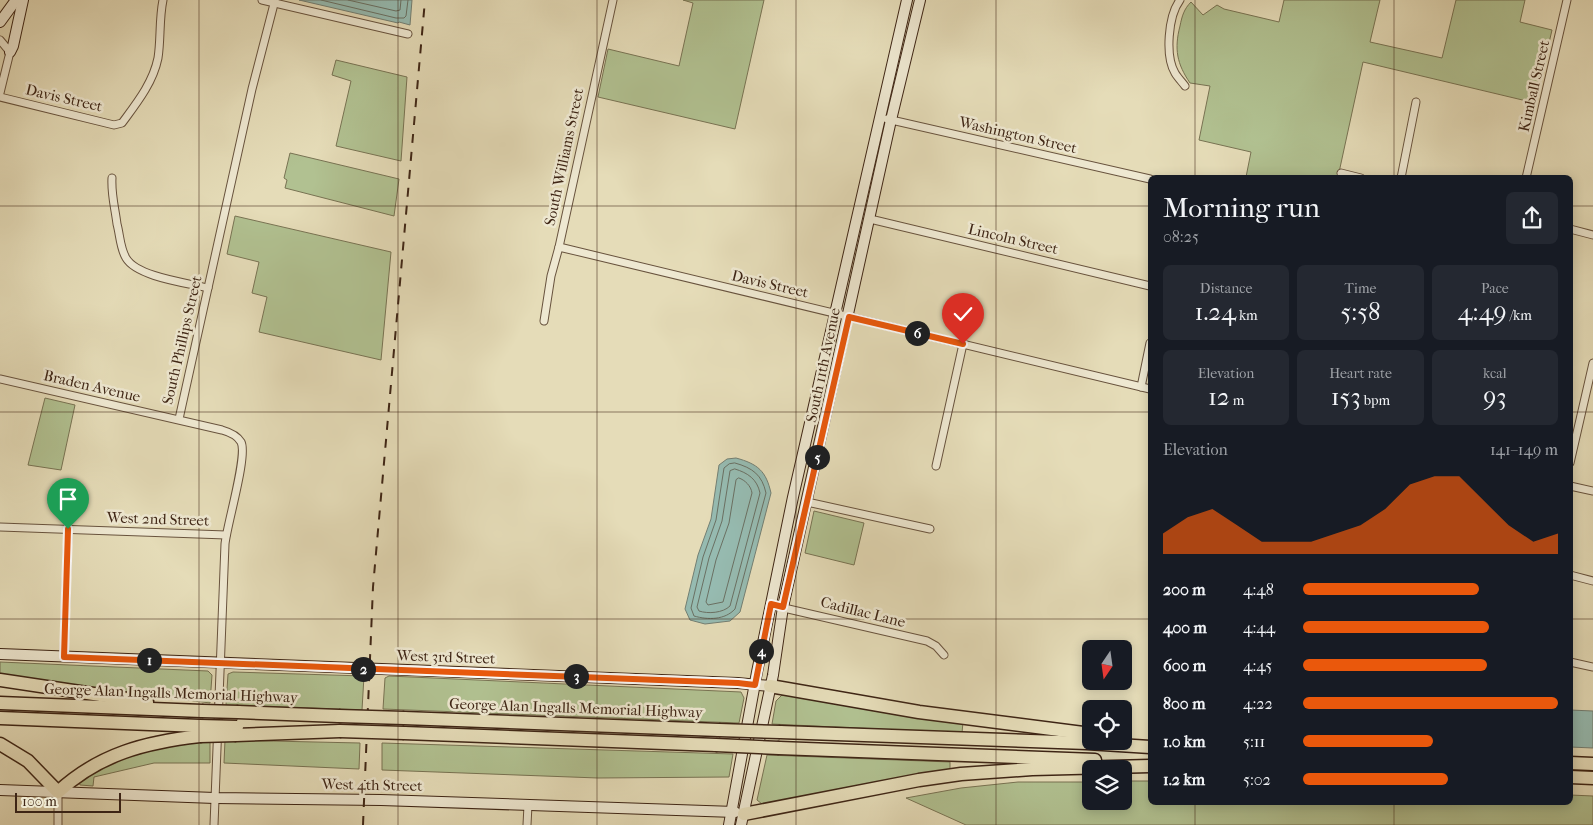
<!DOCTYPE html>
<meta charset="utf-8">
<style>
:root{--surface:#171b24;--page:#242831;--text:#f1f3f6;--muted:#9ea1a6;--accent:#ea580c}
body{margin:0;font-family:"IM FELL French Canon",serif;background:var(--page);color:var(--text);height:100vh;display:flex;flex-direction:column;font-size:19px;white-space:nowrap}
*{box-sizing:border-box;margin:0}
p{font-size:16px;color:var(--muted)}
.icon{flex:none;width:28px;height:28px;fill:none;stroke:currentColor;stroke-width:2;stroke-linecap:round;stroke-linejoin:round}
.map{position:relative;flex:1;overflow:hidden}
.sheet{position:absolute;left:1148px;top:175px;width:425px;height:630px;display:flex;flex-direction:column;background:var(--surface);border-radius:8px;box-shadow:0 2px 12px #0003}
.sheet>*{flex:none}
.needle{width:32px;rotate:193deg}
.tools{position:absolute;left:1082px;top:640px;display:grid;gap:10px}
.tools a{display:grid;place-items:center;width:50px;height:50px;border-radius:8px;background:var(--surface);box-shadow:0 2px 12px #0003;font-size:25px}
.scale{position:absolute;left:15px;bottom:12px;width:106px;box-sizing:border-box;padding-left:5px;border:2px solid #3e2515;border-top:0;font-size:14px;line-height:18px;white-space:nowrap;color:#3e2515;-webkit-text-stroke:4px #eee8d1;paint-order:stroke}
.pin{position:absolute;display:grid;place-items:center;width:42px;height:42px;color:#fff;margin:-51px -21px;border-radius:50% 50% 50% 0;rotate:-45deg;box-shadow:0 0 5px #0007}
.pin .icon{rotate:45deg}
.km{position:absolute;width:25px;height:25px;margin:-12px;border-radius:50%;background:#222;color:#fff;font-size:14px;line-height:25px;text-align:center}
.round{display:grid;place-items:center;flex:none;width:52px;height:52px;border-radius:8px;background:var(--page)}
.summary{display:flex;align-items:center;justify-content:space-between;height:85px;padding:0 15px}
h1{font-size:28px;font-weight:600;line-height:38px}
.stats{display:grid;grid-template-columns:repeat(3,1fr);gap:8px;height:85px;padding:5px 15px}
.stats div{display:grid;align-content:center;border-radius:8px;background:var(--page);text-align:center}
.stats b{font-size:25px;font-weight:600}
.stats small{font-size:14px;font-weight:400}
.stats p{font-size:14px}
.chart{height:140px;padding:10px 15px}
.chart p{display:flex;justify-content:space-between}
.chart svg{width:100%;height:90px;margin-top:5px;fill:var(--accent);opacity:.7}
ul{padding:0 15px;list-style:none;font-size:16px}
li{display:grid;grid-template-columns:80px 60px 1fr;align-items:center;height:38px}
li i{height:12px;border-radius:6px;background:var(--accent)}
.map>svg:first-child{display:block}
.green{fill:#b1c191;stroke:#787353}
.water{fill:#96bbb1;stroke:#737f73}
.lines{fill:none;stroke-linecap:round;stroke-linejoin:round}
.shore{stroke:#6a7063;stroke-width:1}
.street-casing{stroke:#68533e;stroke-width:9}
.secondary-casing{stroke:#3e2515;stroke-width:12}
.highway-casing{stroke:#3e2515;stroke-width:15}
.street{stroke:#eee8d1;stroke-width:7}
.secondary{stroke:#eee8d1;stroke-width:10}
.highway{stroke:#e5dcb8;stroke-width:12}
.rail{stroke:#3e2515;stroke-width:2;stroke-dasharray:9 9;stroke-linecap:butt}
.highway-bridge-casing{stroke:#3e2515;stroke-width:15;stroke-linecap:butt}
.highway-bridge{stroke:#e5dcb8;stroke-width:12}
.route-casing{stroke:#fff;stroke-width:10}
.route{stroke:#ea580c;stroke-width:6}
.grid{fill:none;stroke:#3e2515;stroke-width:1;stroke-opacity:0.55}
.labels{text-anchor:middle;dominant-baseline:central;stroke-width:5;stroke-linejoin:round;paint-order:stroke}
.street-label{font-size:15px;fill:#3e2515;stroke:#eee8d1}
</style>
<div class="map">
<svg width="1593" height="825" viewBox="0 0 1593 825">
<rect width="100%" height="100%" fill="#e5dcb8"/>
<filter id="stains"><feTurbulence type="fractalNoise" baseFrequency=".004" numOctaves="4"/><feColorMatrix values="0 0 0 0 .2 0 0 0 0 .09 0 0 0 0 .02 0 0 0 .5 -.17"/></filter>
<radialGradient id="worn" r=".72"><stop offset=".6" stop-color="#630" stop-opacity="0"/><stop offset="1" stop-color="#630" stop-opacity=".3"/></radialGradient>
<!-- green -->
<g class="green">
<polygon points="683,0 764,0 735,129 598,97 608,49 679,66 693,3"/>
<path d="M1284 0H1380L1370 42 1442 58 1456 0H1525L1520 22 1552 30 1535 103 1363 62 1338 177H1246L1251 152 1199 140 1210 86 1190 83C1177 64 1174 49 1180 26 1182 16 1184 9 1191 2L1203 15 1217 5 1224 9 1279 22Z"/>
<polygon points="336,60 407,77 401,161 336,146 351,81 332,75"/>
<polygon points="290,153 399,179 394,216 285,188 287,180 284,178"/>
<polygon points="235,216 391,252 381,360 259,332 267,297 252,293 259,262 227,254"/>
<polygon points="45,398 75,405 61,470 28,465"/>
<polygon points="814,511 864,523 854,565 805,553"/>
<polygon points="0,662 208,671 212,675 210,703 0,675"/>
<polygon points="233,672 364,676 362,710 226,705 228,674"/>
<polygon points="389,676 741,692 744,698 739,723 383,709 385,678"/>
<polygon points="782,695 789,695 963,722 962,733 772,724 776,701"/>
<polygon points="225,740 360,743 359,769 224,763"/>
<path d="M210 741V763H154L94 777 93 786 80 785 79 782C105 764 137 750 168 745 181 742 196 742 210 741Z"/>
<polygon points="382,743 733,754 729,777 598,778 382,770"/>
<polygon points="767,755 950,762 950,772 762,804 757,800"/>
<polygon points="1124,781 1150,781 1150,802 1570,802 1570,795 1593,796 1593,825 966,825 906,798 961,788 1018,782 1091,782 1091,801 1124,801"/>
</g>
<!-- water -->
<g class="water">
<polygon points="299,0 412,0 410,25 399,22 398,23"/>
<path d="M736 458C758 464 766 471 771 493L740 612 730 621 705 624 690 620 685 609 698 555 711 519 719 465 727 459Z"/>
<polygon points="1570,710 1593,711 1593,748 1570,747"/>
</g>
<g class="lines">
<!-- shore -->
<g class="shore">
<polyline points="321,0 396,18 404,18 406,16 408,0"/>
<polyline points="348,0 396,11 400,10 401,0"/>
<path d="M735 463C753 468 762 475 766 493L735 609C725 620 708 620 694 616L691 608 703 557 716 520 724 468 729 464Z"/>
<path d="M735 469C748 473 757 479 760 493L730 606C723 613 708 614 699 611L697 607 709 558 722 521 730 471Z"/>
<path d="M739 478C745 480 751 486 752 493L723 602 708 605 706 602 716 560 729 523 736 480Z"/>
</g>
<defs>
<g id="street">
<polyline points="262,0 408,34"/>
<path d="M1180 0C1168 16 1165 56 1175 73 1178 78 1182 82 1185 86"/>
<polyline points="0,40 10,52 0,93"/>
<path d="M0 97 114 125 122 123C136 104 153 83 158 58 161 39 159 19 163 0"/>
<polyline points="887,119 1150,179"/>
<polyline points="1341,173 1361,178"/>
<path d="M112 178C111 194 115 208 117 224 120 235 120 248 126 258 137 277 188 283 208 288"/>
<polyline points="1401,178 1416,102"/>
<polyline points="1526,178 1567,0"/>
<polyline points="870,219 1150,286"/>
<polyline points="1570,229 1593,235"/>
<polyline points="559,247 1150,389"/>
<polyline points="544,321 551,276 559,247 613,0"/>
<path d="M0 379 222 430C229 432 237 435 241 442 248 455 227 524 225 544L214 825"/>
<polyline points="1141,387 1150,343"/>
<polyline points="179,419 252,89 275,0"/>
<polyline points="1570,463 1593,363"/>
<polyline points="936,466 963,344"/>
<polyline points="1570,486 1593,491"/>
<polyline points="807,502 930,529"/>
<polyline points="0,527 226,535"/>
<polyline points="1570,575 1593,581"/>
<polyline points="771,605 927,641 936,646 944,655"/>
<polyline points="64,657 68,529"/>
<polyline points="1570,662 1593,667"/>
<polyline points="58,825 58,792"/>
<polyline points="527,825 528,805"/>
</g>
<g id="secondary">
<polyline points="0,22 16,0"/>
<polyline points="10,52 13,46 23,0"/>
<polyline points="0,654 738,683 770,686"/>
<polyline points="0,790 215,798 381,800 735,812"/>
<polyline points="729,825 757,672 793,497 907,0"/>
<polyline points="741,825 773,675 783,607 891,120 920,0"/>
</g>
<g id="highway">
<polyline points="0,680 147,702"/>
<polyline points="770,686 919,712 1091,734"/>
<polyline points="0,703 202,711"/>
<polyline points="238,712 339,716"/>
<polyline points="0,718 200,726"/>
<polyline points="404,718 719,730"/>
<polyline points="780,732 1087,743 1150,747"/>
<polyline points="404,733 716,745"/>
<polyline points="236,735 340,731"/>
<path d="M0 744 28 761 58 792C99 754 146 742 200 736"/>
<polyline points="779,748 1095,760"/>
<polyline points="1570,763 1593,764"/>
<polyline points="1570,777 1593,778"/>
<polyline points="744,814 919,780 961,774 1032,769 1150,766"/>
</g>
</defs>
<!-- street casing -->
<use href="#street" class="street-casing"/>
<!-- secondary casing -->
<use href="#secondary" class="secondary-casing"/>
<!-- highway casing -->
<use href="#highway" class="highway-casing"/>
<!-- street -->
<use href="#street" class="street"/>
<!-- secondary -->
<use href="#secondary" class="secondary"/>
<!-- highway -->
<use href="#highway" class="highway"/>
<!-- rail -->
<polyline class="rail" points="363,825 373,587 425,0"/>
<defs>
<g id="highway-bridge">
<polyline points="202,711 238,712"/>
<polyline points="339,716 404,718"/>
<polyline points="200,726 237,727"/>
<polyline points="719,730 780,732"/>
<polyline points="340,731 404,733"/>
<polyline points="200,736 236,735"/>
<polyline points="716,745 779,748"/>
</g>
</defs>
<!-- highway-bridge casing -->
<use href="#highway-bridge" class="highway-bridge-casing"/>
<!-- highway-bridge -->
<use href="#highway-bridge" class="highway-bridge"/>
</g>
<g class="lines">
<defs>
<polyline id="route" points="68,529 64,657 738,683 755,685 771,604 783,607 849,317 963,344"/>
</defs>
<!-- route casing -->
<use href="#route" class="route-casing"/>
<!-- route -->
<use href="#route" class="route"/>
</g>
<!-- grid -->
<path class="grid" d="M199 0V825M398 0V825M597 0V825M796 0V825M996 0V825M1195 0V178M1394 0V178M0 206H1150M1570 206H1593M0 412H1150M1570 412H1593M0 619H1150M1570 619H1593M1195 802V825M1394 802V825"/>
<g class="labels">
<!-- street labels -->
<g class="street-label">
<text transform="translate(1534 86) rotate(-77)">Kimball Street</text>
<text transform="translate(64 98) rotate(13)">Davis Street</text>
<text transform="translate(1018 135) rotate(13)">Washington Street</text>
<text transform="translate(564 157) rotate(-78)">South Williams Street</text>
<text transform="translate(1013 239) rotate(13)">Lincoln Street</text>
<text transform="translate(770 284) rotate(13)">Davis Street</text>
<text transform="translate(182 340) rotate(-77)">South Phillips Street</text>
<text transform="translate(823 365) rotate(-78)">South 11th Avenue</text>
<text transform="translate(92 386) rotate(13)">Braden Avenue</text>
<text transform="translate(158 519) rotate(2)">West 2nd Street</text>
<text transform="translate(863 612) rotate(14)">Cadillac Lane</text>
<text transform="translate(446 657) rotate(2)">West 3rd Street</text>
<text transform="translate(171 693) rotate(2)">George Alan Ingalls Memorial Highway</text>
<text transform="translate(576 708) rotate(2)">George Alan Ingalls Memorial Highway</text>
<text transform="translate(372 785) rotate(1)">West 4th Street</text>
</g>
</g>
<rect width="100%" height="100%" filter="url(#stains)"/>
<rect width="100%" height="100%" fill="url(#worn)"/>
</svg>
<div class="tools">
<a><svg class="needle" viewBox="-14 -14 28 28"><path d="M0-13l5 13h-10z" fill="#e53935"/><path d="M0 13l5-13h-10z" fill="#9ea1a6"/></svg></a>
<a><svg class="icon" aria-label="locate" viewBox="0 0 24 24"><circle cx="12" cy="12" r="6"/><path d="M12 2v4M12 18v4M2 12h4M18 12h4"/></svg></a>
<a><svg class="icon" aria-label="layers" viewBox="0 0 24 24"><path d="M12 4l9 5-9 5-9-5zM3 14l9 5 9-5"/></svg></a>
</div>
<div class="scale">100 m</div>
<div class="pin" style="left:68px;top:529px;background:#1e9e55"><svg class="icon" aria-label="arrive" viewBox="0 0 24 24"><path d="M6 21V4h12l-3 4 3 4H6"/></svg></div>
<div class="pin" style="left:963px;top:344px;background:#d93025"><svg class="icon" aria-label="check" viewBox="0 0 24 24"><path d="M5 12l5 5 9-10"/></svg></div>
<b class="km" style="left:149px;top:660px">1</b>
<b class="km" style="left:363px;top:669px">2</b>
<b class="km" style="left:576px;top:676px">3</b>
<b class="km" style="left:761px;top:651px">4</b>
<b class="km" style="left:817px;top:457px">5</b>
<b class="km" style="left:917px;top:333px">6</b>
<section class="sheet">
<div class="summary"><div><h1>Morning run</h1><p>08:25</p></div><a class="round"><svg class="icon" aria-label="share" viewBox="0 0 24 24"><path d="M12 15V3M7 8l5-5 5 5M5 13v7h14v-7"/></svg></a></div>
<div class="stats">
<div><p>Distance</p><b>1.24<small> km</small></b></div>
<div><p>Time</p><b>5:58</b></div>
<div><p>Pace</p><b>4:49<small> /km</small></b></div>
</div>
<div class="stats">
<div><p>Elevation</p><b>12<small> m</small></b></div>
<div><p>Heart rate</p><b>153<small> bpm</small></b></div>
<div><p>kcal</p><b>93</b></div>
</div>
<div class="chart"><p><span>Elevation</span>141–149 m</p>
<svg viewBox="0 0 160 44" preserveAspectRatio="none"><path d="M0 44V34L10 26L20 22L30 30L40 38L50 38L60 38L70 34L80 30L90 22L100 10L110 6L120 6L130 18L140 30L150 38L160 34V44z"/></svg>
</div>
<ul>
<li><b>200 m</b>4:48<i style="width:69%"></i></li>
<li><b>400 m</b>4:44<i style="width:73%"></i></li>
<li><b>600 m</b>4:45<i style="width:72%"></i></li>
<li><b>800 m</b>4:22<i style="width:100%"></i></li>
<li><b>1.0 km</b>5:11<i style="width:51%"></i></li>
<li><b>1.2 km</b>5:02<i style="width:57%"></i></li>
</ul>
</section>
</div>
